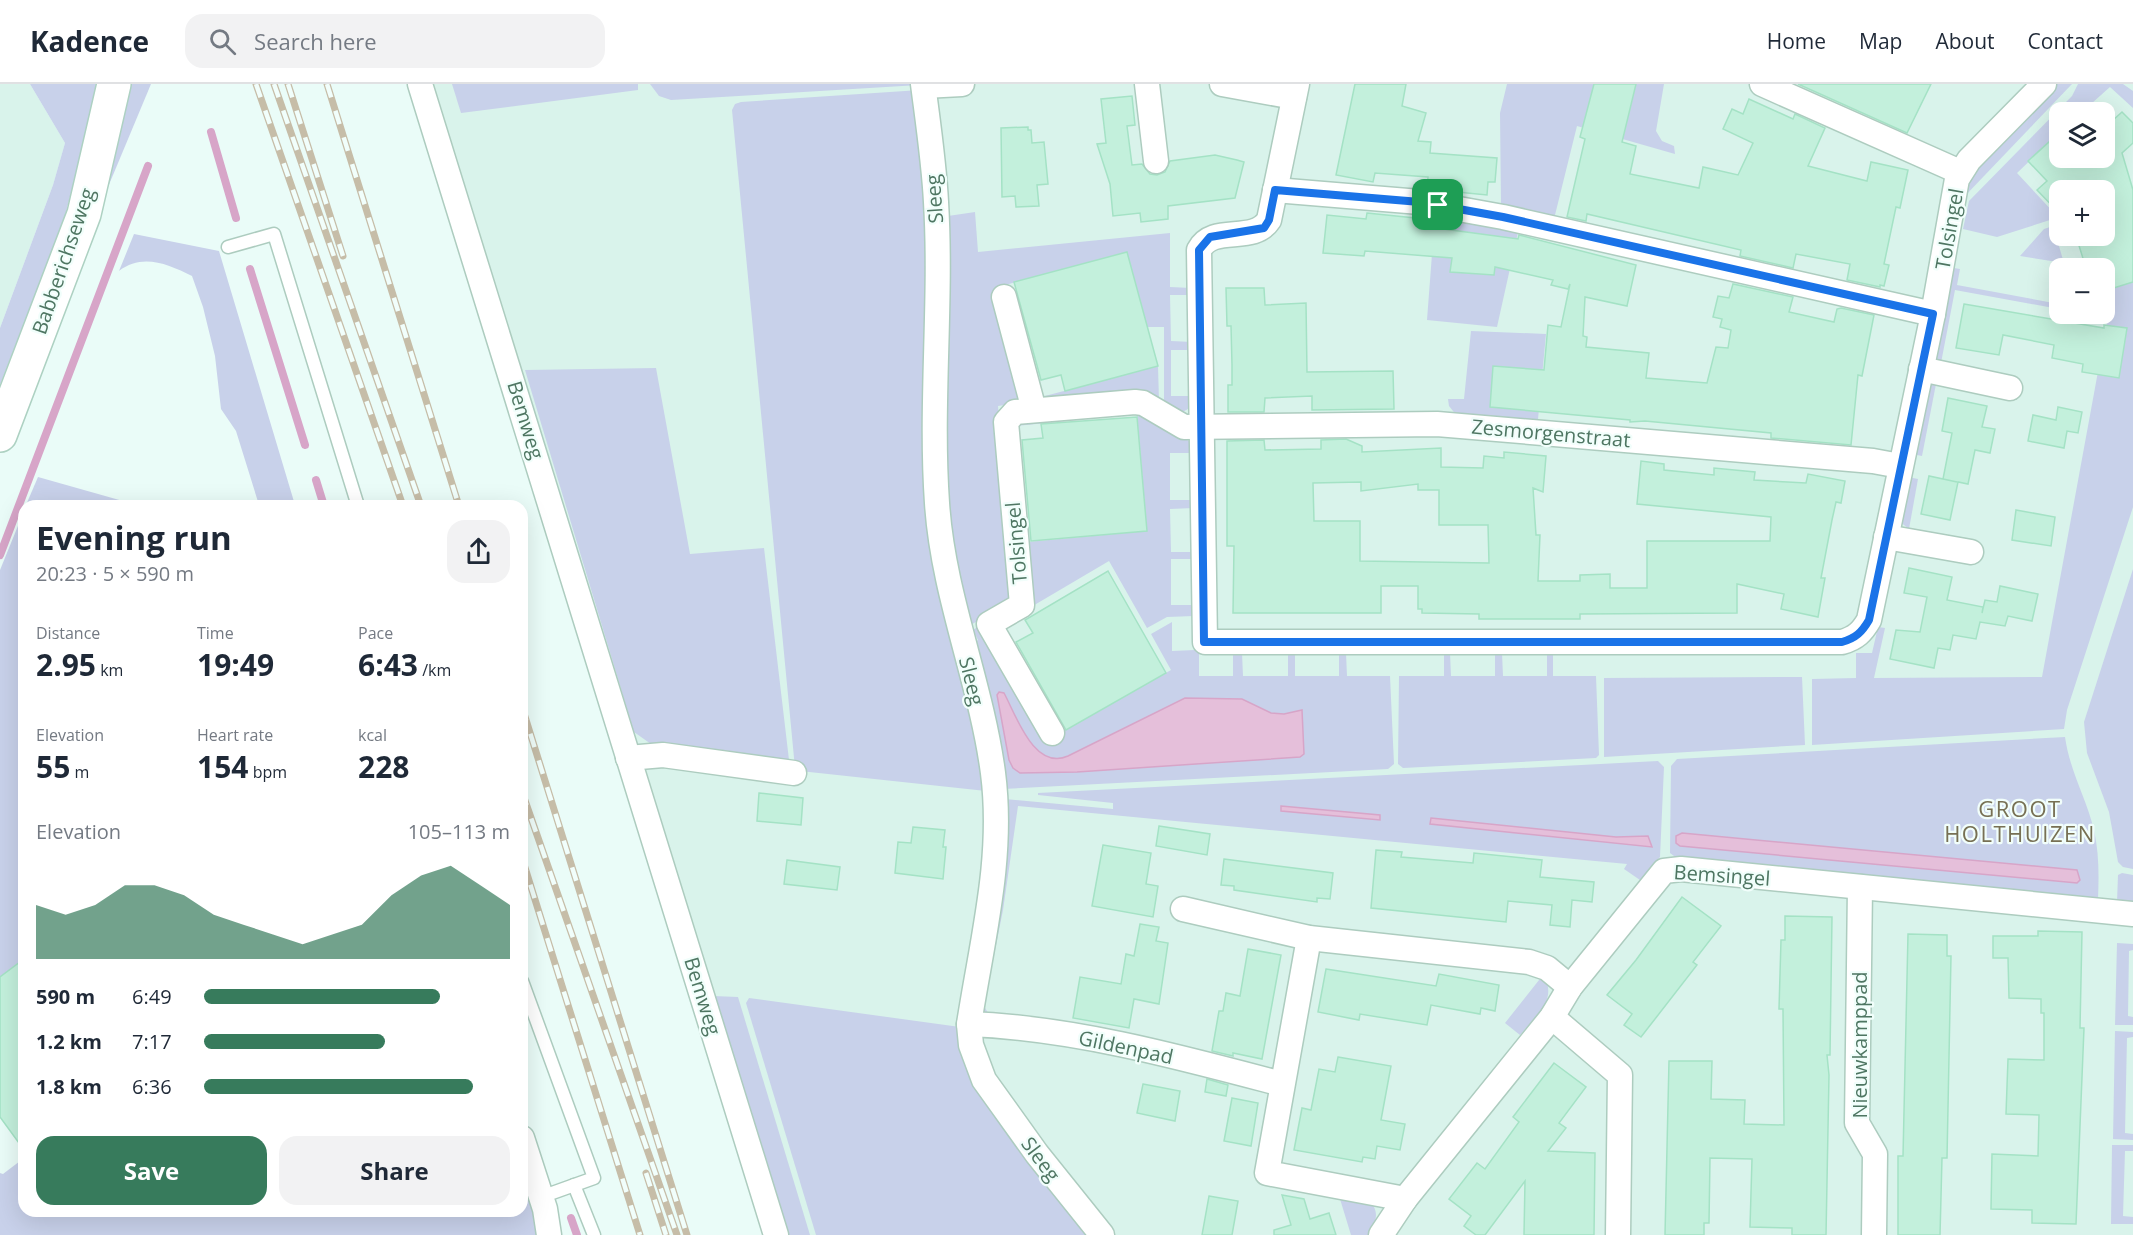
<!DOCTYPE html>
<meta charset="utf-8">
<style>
:root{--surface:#fff;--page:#f2f2f3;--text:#1f2937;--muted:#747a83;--line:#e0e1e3;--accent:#377b5c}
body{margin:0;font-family:"Open Sans",sans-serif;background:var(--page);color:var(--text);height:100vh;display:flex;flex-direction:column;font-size:22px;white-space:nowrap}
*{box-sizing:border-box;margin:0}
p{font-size:20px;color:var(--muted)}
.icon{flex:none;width:33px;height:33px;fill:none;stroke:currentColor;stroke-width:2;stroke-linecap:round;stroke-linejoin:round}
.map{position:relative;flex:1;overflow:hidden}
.sheet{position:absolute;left:18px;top:416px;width:510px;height:717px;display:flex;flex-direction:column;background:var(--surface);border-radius:18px;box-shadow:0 6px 24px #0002}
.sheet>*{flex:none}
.fabs{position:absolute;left:2049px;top:18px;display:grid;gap:12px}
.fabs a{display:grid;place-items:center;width:66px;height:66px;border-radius:12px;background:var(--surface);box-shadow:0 6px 24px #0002;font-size:30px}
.pin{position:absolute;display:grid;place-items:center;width:51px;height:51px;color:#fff;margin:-26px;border-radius:12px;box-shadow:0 3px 9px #0006}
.round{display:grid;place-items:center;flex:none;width:63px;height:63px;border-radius:18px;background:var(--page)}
.overview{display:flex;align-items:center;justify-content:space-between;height:102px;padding:0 18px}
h1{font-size:33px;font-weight:700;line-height:45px}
.figures{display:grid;grid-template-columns:repeat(3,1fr);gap:9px;height:102px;padding:6px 18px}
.figures div{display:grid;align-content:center}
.figures b{font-size:30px;font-weight:700}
.figures small{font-size:16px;font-weight:400}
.figures p{font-size:16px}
.chart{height:168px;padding:12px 18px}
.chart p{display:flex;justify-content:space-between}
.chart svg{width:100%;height:108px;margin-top:6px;fill:var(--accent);opacity:.7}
.cta{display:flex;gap:12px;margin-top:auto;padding:12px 18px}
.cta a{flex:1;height:69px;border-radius:18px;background:var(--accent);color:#fff;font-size:24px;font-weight:700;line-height:69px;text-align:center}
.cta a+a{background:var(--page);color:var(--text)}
ul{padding:0 18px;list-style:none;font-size:20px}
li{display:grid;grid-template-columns:96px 72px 1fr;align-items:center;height:45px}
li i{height:15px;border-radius:8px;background:var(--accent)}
header{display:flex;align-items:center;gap:36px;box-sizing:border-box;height:84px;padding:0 30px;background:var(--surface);border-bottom:2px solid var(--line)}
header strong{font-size:28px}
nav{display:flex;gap:33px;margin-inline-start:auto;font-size:21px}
.search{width:420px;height:54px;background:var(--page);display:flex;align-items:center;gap:15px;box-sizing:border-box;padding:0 21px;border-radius:18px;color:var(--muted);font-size:22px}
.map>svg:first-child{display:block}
.residential{fill:#d9f3eb;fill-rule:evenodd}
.green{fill:#c8d1ea}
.water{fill:#e5bfda;stroke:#d7a5c8;stroke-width:1.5}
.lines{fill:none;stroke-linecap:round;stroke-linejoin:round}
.stream{stroke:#d7a5c8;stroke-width:8}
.building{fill:#c3f0dc;stroke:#a4e2c5;stroke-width:1.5;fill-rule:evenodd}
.lane-casing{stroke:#adccbf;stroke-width:15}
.street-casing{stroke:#adccbf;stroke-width:27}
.secondary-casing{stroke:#add1c2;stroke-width:36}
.lane{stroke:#fff;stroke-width:12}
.street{stroke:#fff;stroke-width:24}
.secondary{stroke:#fff;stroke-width:33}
.rail-casing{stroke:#c6bda8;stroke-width:7}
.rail{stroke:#f1fefb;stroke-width:4.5;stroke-dasharray:14;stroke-linecap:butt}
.route-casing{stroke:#fff;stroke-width:12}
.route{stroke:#1a73e8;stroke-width:8}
.labels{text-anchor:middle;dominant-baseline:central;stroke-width:4.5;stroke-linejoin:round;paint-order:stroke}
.street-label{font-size:20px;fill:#4e7662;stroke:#f1fefb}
.quarter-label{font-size:22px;letter-spacing:1.5px;fill:#777054;stroke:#f1fefb}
</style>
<header>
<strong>Kadence</strong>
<div class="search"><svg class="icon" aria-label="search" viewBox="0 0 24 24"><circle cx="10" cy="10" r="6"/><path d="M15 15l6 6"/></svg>Search here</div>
<nav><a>Home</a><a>Map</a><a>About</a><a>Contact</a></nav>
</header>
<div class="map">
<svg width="2133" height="1151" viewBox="0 0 2133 1151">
<rect width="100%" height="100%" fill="#eafcf8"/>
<!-- residential -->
<g class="residential">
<polygon points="0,0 30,0 65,59 53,101 0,244"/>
<path d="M423 0H2133V1151H776ZM2060 28H2104V74H2060ZM2060 106H2104V152H2060ZM2060 184H2104V230H2060Z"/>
</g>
<!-- green -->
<g class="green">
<polygon points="30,0 96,0 82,68 63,139 0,301 0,244 53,101 65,59"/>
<polygon points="128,0 151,0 108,103"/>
<polygon points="452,0 638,0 638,6 461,29"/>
<polygon points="650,0 919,0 919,1 671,16 659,12"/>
<polygon points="1507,0 1664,0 1656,47 1662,57 1674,62 1675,70 1577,42 1555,131 1551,135 1501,122 1500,29"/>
<polygon points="2057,0 2072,0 1963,114 1969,90"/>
<polygon points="2078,0 2123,0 2133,7 2133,24 2110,3 2082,28 2060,28 2059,49 2017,89 2056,131 2050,136 1997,153 1963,145 1969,117 2072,12"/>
<polygon points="920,6 927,81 927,247 975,642 986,707 800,687 795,684 732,26 735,20 741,18"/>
<path d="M975 128 978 168 1170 149V203L1191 204V211H1170L1171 257 1192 258V266H1171V312H1192L1191 321C1183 333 1174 327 1164 321V243H1147L1127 168 994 204 1022 312 1018 319 998 322 1014 512 1009 519 967 543 944 408 948 132Z"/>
<polygon points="1431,131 1519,144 1497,243 1427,236 1432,170 1427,169"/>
<polygon points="2053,142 2064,179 2020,172 2044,145"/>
<path d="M134 150 219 167 295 421H259L236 347 221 325 215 272 203 223 192 192C168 180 142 169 119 187Z"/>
<polygon points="1954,184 1960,185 1957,201 2059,220 2059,225 1955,206 1941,279 1936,278 1932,272 1950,187"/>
<polygon points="2133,198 2133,423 2067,626 2064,645 1812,661 1812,595 1856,594 1856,569 1872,569 1878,543 1885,544 1874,594 2042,593 2108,233 2088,230 2104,230 2105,207"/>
<polygon points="1471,247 1546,250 1538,335 1535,338 1457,332 1449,322 1448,315 1464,315"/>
<polygon points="1158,282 1159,317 1046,317 1045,312"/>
<polygon points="656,284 690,470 764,464 789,676 651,660 634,648 525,286"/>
<polygon points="1930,299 1936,300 1922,372 1912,370"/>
<polygon points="1145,329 1192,359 1193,369 1170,369 1170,416 1194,416 1194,424 1170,425 1171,468 1194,468 1194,475 1171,475 1171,521 1195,521 1194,532 1167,533 1147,544 1109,477 1031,523 1026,458 1147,447 1137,330 1015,342 1017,339"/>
<polygon points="38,393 137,421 26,421"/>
<polygon points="1908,393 1918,395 1909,445 1899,437"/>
<polygon points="24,427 24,946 0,913 0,486"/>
<polygon points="2133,485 2133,785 2123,783 2118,778 2109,728 2087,669 2084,638"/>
<polygon points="1172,538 1172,567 1195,566 1199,569 1199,592 1233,592 1233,569 1242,569 1243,592 1288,592 1288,569 1295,569 1295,592 1339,592 1339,569 1346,569 1347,592 1390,592 1394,680 1388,685 1003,705 972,560 978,556 973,546 979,542 1046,657 1171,586 1151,550"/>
<polygon points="1444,569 1450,569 1451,592 1495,592 1495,569 1502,569 1503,592 1547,592 1547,569 1553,569 1553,592 1596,592 1599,671 1596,674 1403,684 1398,680 1399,592 1444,592"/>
<polygon points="1802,593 1805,661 1604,673 1604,594"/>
<path d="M2065 653C2070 688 2086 713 2094 746 2099 769 2099 791 2098 815L1678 775 1670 769 1671 682 1677 675Z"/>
<polygon points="1658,677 1664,683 1660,773 1640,796 1624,785 1627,780 1018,722 1003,826 984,922 991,934 981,928 1005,715 1113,725 1113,719 1038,711 1038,709"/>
<polygon points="2122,789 2133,791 2133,820 2117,818 2118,791"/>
<polygon points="2117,859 2133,860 2133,866 2129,867 2128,932 2133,933 2133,941 2115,941"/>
<path d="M1543 891C1559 915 1535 933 1520 951L1505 939Z"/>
<polygon points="713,912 738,913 810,1151 786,1151"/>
<polygon points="749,914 960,943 1090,1151 816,1151 746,919"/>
<polygon points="2115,947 2133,948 2133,953 2127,954 2125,1049 2133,1050 2133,1056 2113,1055"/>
<polygon points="2112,1061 2133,1061 2133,1067 2125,1067 2123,1132 2133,1133 2133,1140 2111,1140"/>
<polygon points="522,1073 539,1151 0,1151 0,1089 3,1090 24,1074 24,1126 522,1126"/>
<path d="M1321 1111 1370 1116C1380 1130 1376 1137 1369 1151H1351L1340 1115Z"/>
</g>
<!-- water -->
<g class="water">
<path d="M999 608 1004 609C1016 631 1034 687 1068 672L1185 614 1242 615 1271 629 1284 630 1302 626 1304 670 1300 673 1077 688 1020 689 1013 684 1009 676 997 611Z"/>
<polygon points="1281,722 1380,731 1380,736 1281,727"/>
<polygon points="1431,734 1616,753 1648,752 1652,763 1430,740"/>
<polygon points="1682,749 2077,786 2080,796 2077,799 1680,762 1676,759 1676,752"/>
</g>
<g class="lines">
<!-- stream -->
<g class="stream">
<polyline points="211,48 236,134"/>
<polyline points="250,185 305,361"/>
<polyline points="316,396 324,422"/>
<polyline points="0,471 148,82"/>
<polyline points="571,1134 577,1151"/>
</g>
</g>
<!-- building -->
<g class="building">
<polygon points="1355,0 1406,0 1402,22 1426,29 1418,57 1431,58 1430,69 1497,74 1495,98 1488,98 1487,111 1427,105 1428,93 1375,89 1373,98 1336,91"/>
<polygon points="1594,0 1636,0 1622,58 1636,62 1630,90 1699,104 1703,83 1738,91 1753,59 1723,45 1732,25 1743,30 1749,15 1793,35 1795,30 1825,44 1808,82 1867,97 1871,78 1908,86 1900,124 1896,123 1884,180 1889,181 1884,202 1880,201 1880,203 1847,196 1850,180 1796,170 1793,184 1740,172 1741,166 1587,130 1586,137 1567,133 1585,55 1580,53"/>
<polygon points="1798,0 1931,0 1907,49"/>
<polygon points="1132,12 1135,41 1127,42 1132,81 1142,80 1150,90 1157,91 1165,88 1170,77 1215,71 1237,76 1244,78 1235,114 1168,122 1168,135 1141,138 1140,129 1113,132 1110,100 1097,60 1106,59 1101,15"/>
<polygon points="2122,28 2133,39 2133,59 2122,69 2133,106 2133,198 2104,207 2104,184 2086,184 2076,152 2104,152 2104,106 2060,106 2060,130 2037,106 2047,97 2028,77 2060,48 2060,74 2104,74 2104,30 2109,29 2112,37"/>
<polygon points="1028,43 1028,46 1031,46 1032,59 1044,58 1048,100 1037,101 1039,122 1016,123 1015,112 1002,113 1001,44"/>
<polygon points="1367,129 1444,137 1444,145 1518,155 1519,151 1636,181 1627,222 1585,213 1583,252 1587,253 1586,263 1649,269 1646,294 1707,299 1716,263 1728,264 1731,246 1720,243 1722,235 1713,233 1718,212 1729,214 1733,200 1793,213 1789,228 1834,238 1837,225 1841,224 1874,231 1862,292 1858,291 1851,361 1771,354 1771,349 1645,337 1630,338 1630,336 1490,323 1493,282 1544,286 1548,241 1561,243 1570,200 1568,205 1551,201 1553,196 1495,183 1494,191 1450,188 1452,174 1365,167 1364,172 1323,169 1327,131 1366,135"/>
<polygon points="1127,168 1158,282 1065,307 1061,291 1041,296 1014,198"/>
<polygon points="1226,204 1264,204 1265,221 1306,219 1307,288 1393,287 1394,325 1312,326 1312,312 1265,314 1264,328 1228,328 1228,301 1232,301 1232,281 1231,242 1227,242"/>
<polygon points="1964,220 2104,244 2104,241 2127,244 2119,294 2082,288 2083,280 2052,274 2054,261 2003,251 1999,271 1956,264"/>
<polygon points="1948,314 1987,322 1982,343 1995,345 1990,369 1975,366 1968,400 1958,398 1950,436 1921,430 1929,392 1957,398 1943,395 1952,349 1942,347"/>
<polygon points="2058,323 2082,328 2078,349 2067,347 2064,364 2028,357 2033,331 2056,336"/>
<polygon points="1137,333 1147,447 1031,457 1022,356 1043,354 1041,340"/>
<path d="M1346 355 1362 362V368L1441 364V383L1483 384 1484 372 1504 374V368L1546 372 1543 408 1533 404 1536 451H1540L1538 497H1580V491L1610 490V504H1647V457H1770L1771 433 1637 420 1641 377 1664 380V386L1714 391V384L1755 388 1754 396 1806 399 1808 390 1845 397 1841 419 1836 418 1832 436 1821 494H1825L1818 533 1781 525 1784 510 1737 500V529L1580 530V535H1479V530L1422 529V525H1418V502H1381V529H1233L1234 462H1227V357L1264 356 1265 366 1321 365V356ZM1361 398V407L1418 400V406H1439V441H1488L1489 479 1360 477V437H1314L1313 399Z"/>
<polygon points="2016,426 2055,433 2051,462 2012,456"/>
<polygon points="1909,484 1952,493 1947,516 1983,523 1982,529 1985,516 1997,518 2000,502 2038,510 2032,537 2008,532 2005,542 1980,538 1976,555 1953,551 1950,566 1938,564 1934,584 1890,575 1896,546 1920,548 1927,513 1904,509"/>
<polygon points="1108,487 1166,589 1066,646 1016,558 1033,549 1025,536"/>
<polygon points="759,709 803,714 801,741 757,737"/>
<polygon points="1159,742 1210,750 1207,771 1156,762"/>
<polygon points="913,743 945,746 943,763 946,763 943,795 895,789 898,758 911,759"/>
<polygon points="1103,761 1151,769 1146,800 1158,802 1153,833 1092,822"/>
<polygon points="1376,766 1402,768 1401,773 1473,779 1474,769 1542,776 1540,793 1594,798 1592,818 1572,816 1570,843 1550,841 1552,821 1508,817 1506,838 1371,824"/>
<polygon points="1224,775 1333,789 1330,815 1317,814 1317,818 1234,806 1234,802 1221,801"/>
<polygon points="787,776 840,783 837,806 784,800"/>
<polygon points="1682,813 1721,842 1693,878 1697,881 1641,953 1624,941 1632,930 1607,911 1636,876"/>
<polygon points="1785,832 1832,833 1830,971 1827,971 1829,991 1826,1151 1792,1151 1792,1144 1750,1143 1752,1075 1710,1074 1709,1139 1704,1139 1704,1151 1665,1151 1669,977 1712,977 1711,1015 1745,1016 1744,1040 1784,1041 1783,925 1779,925 1781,856 1785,856"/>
<polygon points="1140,840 1159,843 1156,857 1168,859 1159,920 1134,915 1129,944 1073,934 1080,893 1121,900 1126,870 1134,872"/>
<polygon points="2038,847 2082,848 2080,944 2084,944 2076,1140 2032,1139 2032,1126 1991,1125 1992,1070 2038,1072 2039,1031 2006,1030 2008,975 2044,976 2044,929 2041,929 2041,915 2009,914 2008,874 1993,874 1993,852 2038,852"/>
<polygon points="1908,850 1947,851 1947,872 1951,872 1947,1074 1942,1074 1940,1151 1898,1151 1898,1072 1903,1072"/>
<polygon points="1248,865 1281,871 1262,975 1233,969 1233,972 1212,967 1219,927 1223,927 1226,909 1240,912"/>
<polygon points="24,875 24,1066 0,1033 0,893"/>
<polygon points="1326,885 1436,902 1439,890 1499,901 1495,927 1481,924 1480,930 1431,921 1427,941 1360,930 1359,936 1318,928"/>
<polygon points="1338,973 1391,982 1381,1036 1405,1040 1400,1066 1377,1062 1375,1075 1363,1073 1362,1078 1294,1066 1302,1024 1311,1026 1319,985 1335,988"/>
<polygon points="1554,979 1586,1003 1559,1039 1566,1044 1548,1067 1595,1069 1594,1151 1524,1151 1525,1097 1485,1151 1476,1151 1464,1142 1471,1132 1449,1115 1477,1079 1485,1085 1519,1038 1513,1033"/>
<polygon points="1207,995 1228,1001 1226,1012 1205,1008"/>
<polygon points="1143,1000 1180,1007 1175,1037 1137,1029"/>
<polygon points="1232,1014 1258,1019 1251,1062 1224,1057"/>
<polygon points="1282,1111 1304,1115 1310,1135 1329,1129 1336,1151 1274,1151 1274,1146 1291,1141"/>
<polygon points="1209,1112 1238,1117 1232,1151 1202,1151"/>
</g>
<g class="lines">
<defs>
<g id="lane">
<polyline points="228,163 274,150 358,422"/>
<polyline points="522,897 594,1094 541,1113"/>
<polyline points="574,1101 594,1151"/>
</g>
<g id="street">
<polyline points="420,0 776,1151"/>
<path d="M923 0C928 39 934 79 936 118 942 218 930 319 937 419 943 512 981 598 993 689 1004 774 982 856 969 940L971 961 984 996 1037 1070 1102 1151"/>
<polyline points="1147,0 1156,77"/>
<polyline points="1222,0 1294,13"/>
<path d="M1297 0 1269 136C1253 161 1213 139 1199 166L1205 558H1842C1856 554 1862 548 1869 536L1933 230 1957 95 1969 76 2044 0"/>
<polyline points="1762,0 1960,88"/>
<polyline points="924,2 962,0"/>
<polyline points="1275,106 1420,118 1503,133 1933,230"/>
<polyline points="1004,213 1034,326"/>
<polyline points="1921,285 2010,304"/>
<polyline points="1886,453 1971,468"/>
<polyline points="1052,649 989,540 1022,521 1006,338 1015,328 1135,318 1143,319 1184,343 1437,340 1873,377 1900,382"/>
<polyline points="628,674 663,671 794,689"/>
<polyline points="1860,803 1857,1039 1875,1070 1874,1151"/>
<polyline points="1183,825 1309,854 1529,878 1547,884 1570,903"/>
<polyline points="1309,854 1267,1089 1405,1115"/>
<polyline points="1552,933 1620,991 1618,1151"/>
<path d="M969 940C1074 944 1180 973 1282 1000"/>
<polyline points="522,1054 545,1125 549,1151"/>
<polyline points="1381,1151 1405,1115 1552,933 1570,903 1664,787 1681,785 2133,830"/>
</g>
<polyline id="secondary" points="0,351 84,130 114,0"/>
</defs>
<!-- lane casing -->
<use href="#lane" class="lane-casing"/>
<!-- street casing -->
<use href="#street" class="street-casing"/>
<!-- secondary casing -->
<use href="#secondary" class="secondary-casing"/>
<!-- lane -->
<use href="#lane" class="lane"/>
<!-- street -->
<use href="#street" class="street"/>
<!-- secondary -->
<use href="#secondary" class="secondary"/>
<defs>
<g id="rail">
<polyline points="256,0 403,422"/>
<polyline points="274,0 421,422"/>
<polyline points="288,0 343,172"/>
<polyline points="327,0 459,422"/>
<polyline points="522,623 687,1151"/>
<polyline points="522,708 677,1151"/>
<polyline points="522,774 640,1151"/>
<polyline points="646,1089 666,1151"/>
</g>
</defs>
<!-- rail casing -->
<use href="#rail" class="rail-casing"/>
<!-- rail -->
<use href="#rail" class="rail"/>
</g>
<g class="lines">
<defs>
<path id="route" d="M1275 106 1420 118 1503 133 1933 230 1869 536C1862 548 1856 554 1842 558H1204L1199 166 1210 153 1264 144 1269 136Z"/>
</defs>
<!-- route casing -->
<use href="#route" class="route-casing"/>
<!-- route -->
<use href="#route" class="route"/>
</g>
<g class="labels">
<!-- street labels -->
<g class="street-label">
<text transform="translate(934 115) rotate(-94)">Sleeg</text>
<text transform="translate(1949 145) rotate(-80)">Tolsingel</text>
<text transform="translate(63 177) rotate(-71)">Babberichseweg</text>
<text transform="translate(526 336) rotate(73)">Bemweg</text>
<text transform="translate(1551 349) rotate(5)">Zesmorgenstraat</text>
<text transform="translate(1016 459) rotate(-95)">Tolsingel</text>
<text transform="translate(972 597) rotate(76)">Sleeg</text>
<text transform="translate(1722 791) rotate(4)">Bemsingel</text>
<text transform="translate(703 912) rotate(73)">Bemweg</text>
<text transform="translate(1859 961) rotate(-90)">Nieuwkamppad</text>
<text transform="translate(1126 963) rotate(12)">Gildenpad</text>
<text transform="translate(1041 1075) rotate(53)">Sleeg</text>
</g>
<!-- quarter labels -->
<g class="quarter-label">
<text x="2020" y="724">GROOT<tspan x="2020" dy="25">HOLTHUIZEN</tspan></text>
</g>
</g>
</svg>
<div class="fabs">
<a><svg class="icon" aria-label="layers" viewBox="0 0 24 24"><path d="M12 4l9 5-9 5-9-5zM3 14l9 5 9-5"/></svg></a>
<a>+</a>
<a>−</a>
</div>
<div class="pin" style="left:1438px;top:121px;background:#1e9e55"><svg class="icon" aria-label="arrive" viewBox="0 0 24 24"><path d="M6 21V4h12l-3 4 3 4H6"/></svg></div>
<section class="sheet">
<div class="overview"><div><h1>Evening run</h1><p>20:23 · 5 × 590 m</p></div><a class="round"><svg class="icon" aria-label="share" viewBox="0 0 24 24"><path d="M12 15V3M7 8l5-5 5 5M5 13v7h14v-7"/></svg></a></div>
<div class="figures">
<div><p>Distance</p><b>2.95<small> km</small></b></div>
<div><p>Time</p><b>19:49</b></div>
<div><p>Pace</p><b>6:43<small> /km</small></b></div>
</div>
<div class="figures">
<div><p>Elevation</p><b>55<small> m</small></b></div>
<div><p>Heart rate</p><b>154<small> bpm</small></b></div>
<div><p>kcal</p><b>228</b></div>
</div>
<div class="chart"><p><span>Elevation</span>105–113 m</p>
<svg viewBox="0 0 160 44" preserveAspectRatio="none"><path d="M0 44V22L10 26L20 22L30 14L40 14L50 18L60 26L70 30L80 34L90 38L100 34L110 30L120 18L130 10L140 6L150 14L160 22V44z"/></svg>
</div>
<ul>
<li><b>590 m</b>6:49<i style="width:77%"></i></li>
<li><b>1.2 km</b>7:17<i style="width:59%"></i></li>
<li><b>1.8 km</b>6:36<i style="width:88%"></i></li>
</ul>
<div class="cta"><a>Save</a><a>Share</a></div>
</section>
</div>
